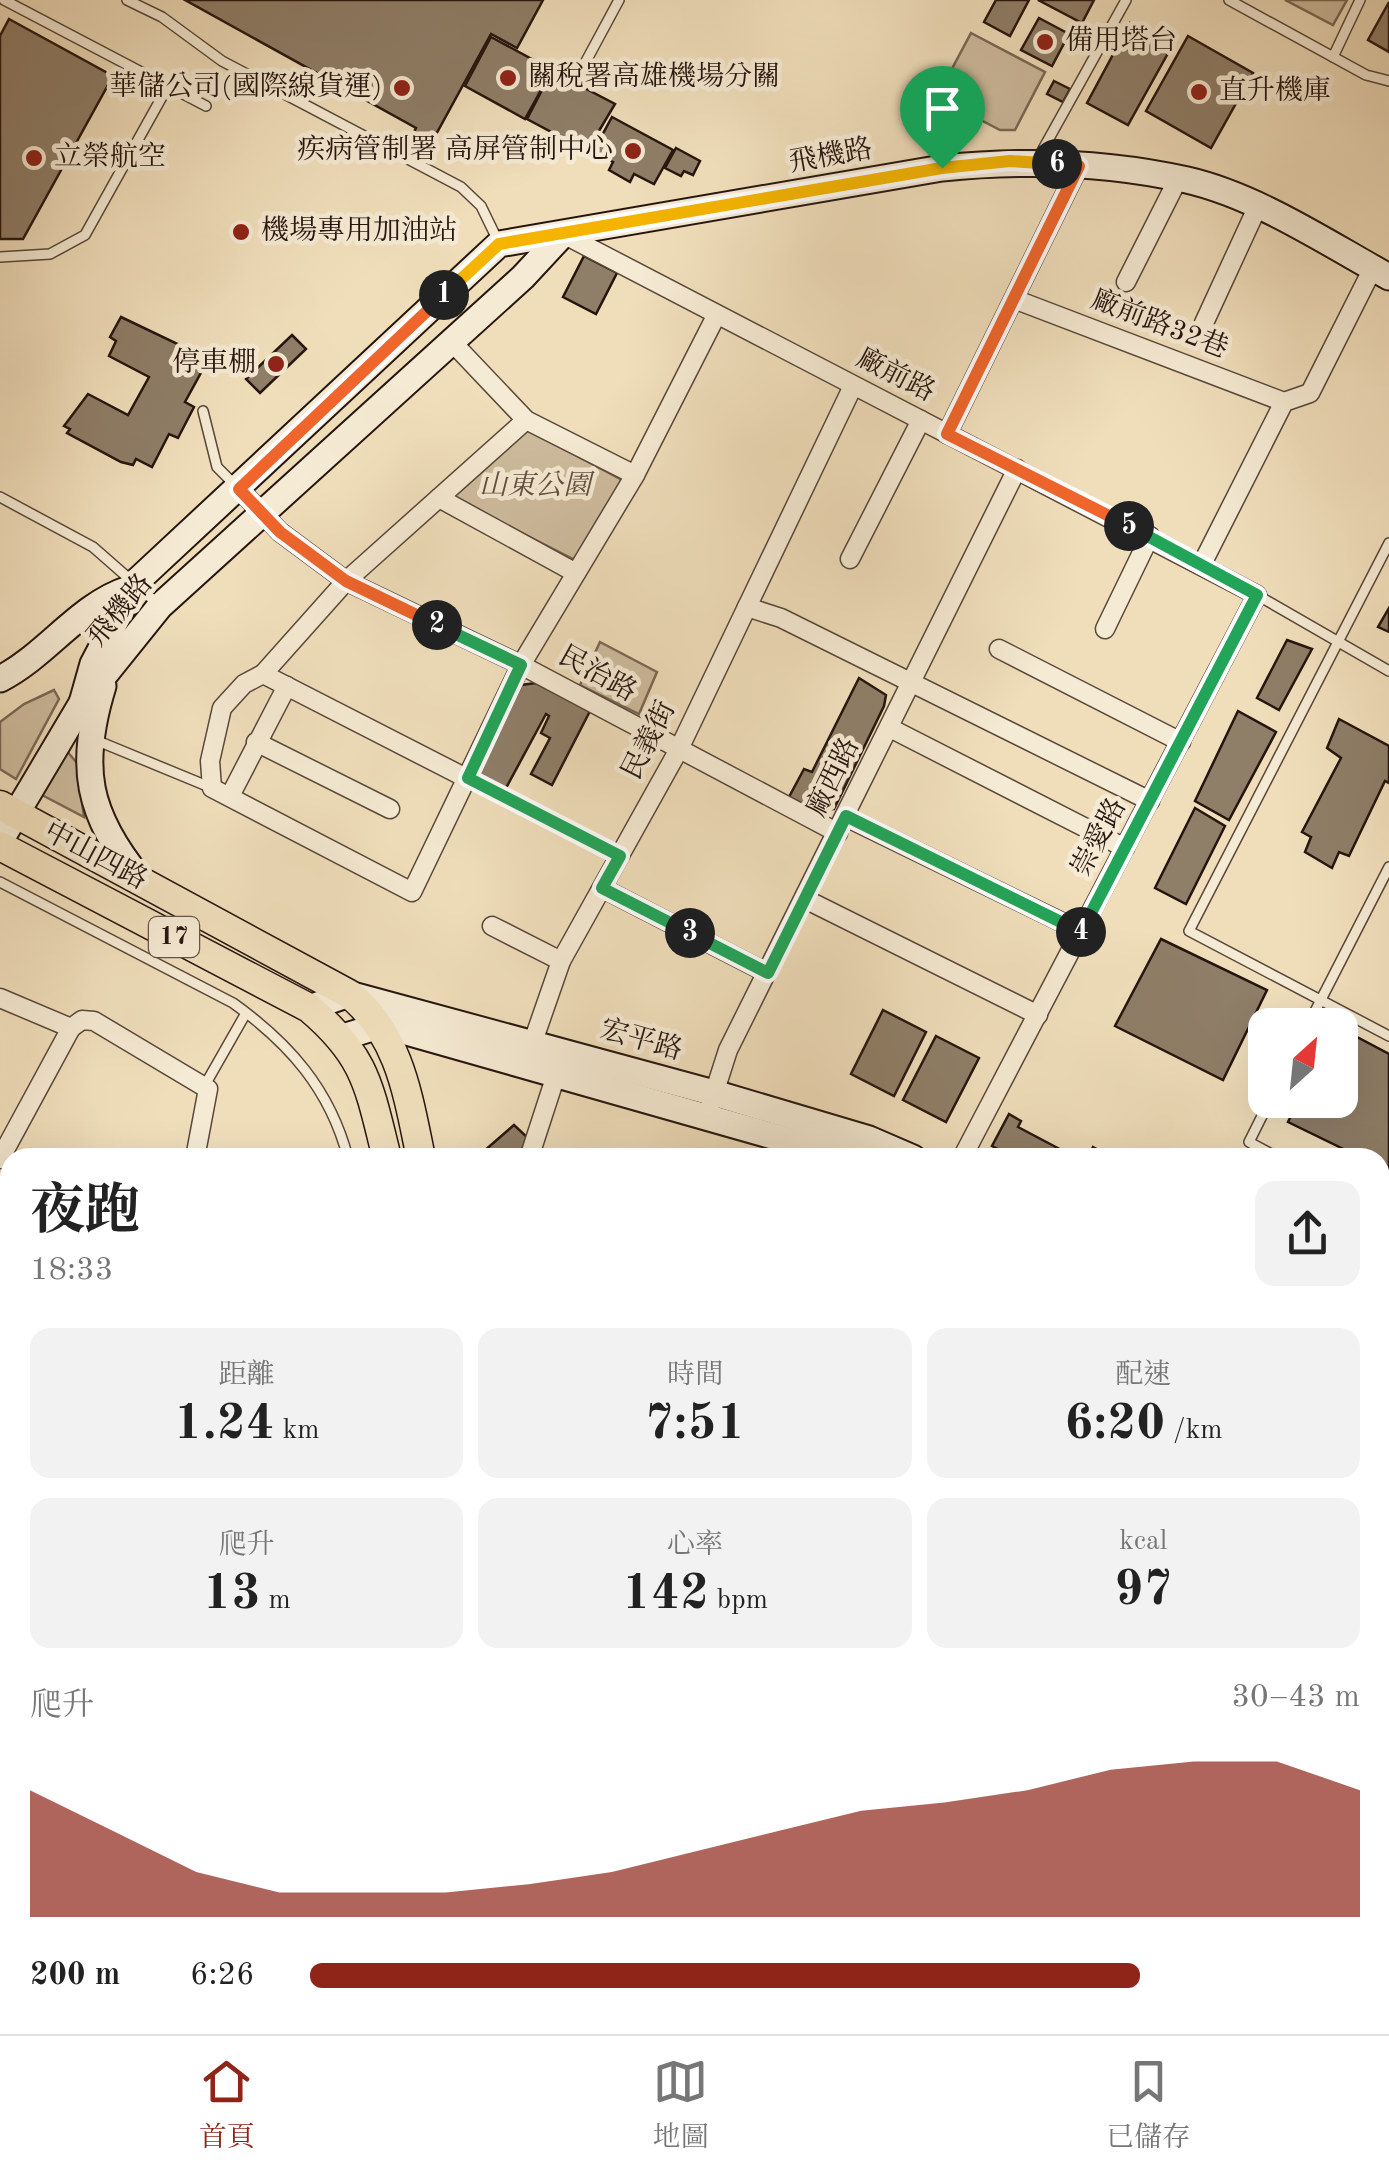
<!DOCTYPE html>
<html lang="zh-TW">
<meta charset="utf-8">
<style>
:root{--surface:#fff;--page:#f2f2f2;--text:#222;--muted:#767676;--line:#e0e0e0;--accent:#8f2418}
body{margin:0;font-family:"Old Standard TT","Noto Serif TC",serif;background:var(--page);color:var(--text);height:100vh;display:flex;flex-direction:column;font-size:38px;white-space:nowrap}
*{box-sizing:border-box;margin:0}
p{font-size:32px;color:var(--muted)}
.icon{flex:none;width:55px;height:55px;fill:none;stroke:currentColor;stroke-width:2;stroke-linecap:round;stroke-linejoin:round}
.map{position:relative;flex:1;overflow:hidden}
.drawer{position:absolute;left:0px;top:1148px;width:1390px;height:888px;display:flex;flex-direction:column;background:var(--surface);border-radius:30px 30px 0 0;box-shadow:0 10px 40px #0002}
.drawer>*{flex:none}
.needle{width:65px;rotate:27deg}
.controls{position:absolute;left:1248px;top:1008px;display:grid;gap:20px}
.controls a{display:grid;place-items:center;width:110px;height:110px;border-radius:20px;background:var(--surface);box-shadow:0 10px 40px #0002;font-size:50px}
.pin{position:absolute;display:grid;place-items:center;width:85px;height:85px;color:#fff;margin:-102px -42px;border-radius:50% 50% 50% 0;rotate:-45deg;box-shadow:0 0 10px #0007}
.pin .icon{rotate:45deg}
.km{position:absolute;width:50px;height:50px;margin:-25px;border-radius:50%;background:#222;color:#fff;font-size:28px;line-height:50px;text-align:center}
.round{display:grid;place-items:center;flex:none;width:105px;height:105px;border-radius:20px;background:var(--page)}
.summary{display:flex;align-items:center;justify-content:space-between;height:170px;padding:0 30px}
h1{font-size:55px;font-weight:700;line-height:75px}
.stats{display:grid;grid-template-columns:repeat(3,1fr);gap:15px;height:170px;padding:10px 30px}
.stats div{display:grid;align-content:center;border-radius:20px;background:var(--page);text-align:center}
.stats b{font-size:50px;font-weight:700}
.stats small{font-size:28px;font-weight:400}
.stats p{font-size:28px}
.chart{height:280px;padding:20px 30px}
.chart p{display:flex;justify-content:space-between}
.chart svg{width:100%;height:180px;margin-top:10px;fill:var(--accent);opacity:.7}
ul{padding:0 30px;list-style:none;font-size:32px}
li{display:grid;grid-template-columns:160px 120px 1fr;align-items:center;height:75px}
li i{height:25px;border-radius:12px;background:var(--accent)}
.menu{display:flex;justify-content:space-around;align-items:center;height:140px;border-top:2px solid var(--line);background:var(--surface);font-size:28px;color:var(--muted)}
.menu a{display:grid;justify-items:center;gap:5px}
.menu .current{color:var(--accent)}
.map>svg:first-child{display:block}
.green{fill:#cebc9e;stroke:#7a6856;stroke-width:2.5}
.building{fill:#8f7e68;stroke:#26150f;stroke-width:2.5}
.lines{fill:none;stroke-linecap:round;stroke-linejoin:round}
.lane-casing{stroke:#58473a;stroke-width:12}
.street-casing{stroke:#58473a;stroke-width:21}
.secondary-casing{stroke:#26150f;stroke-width:29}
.primary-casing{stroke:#26150f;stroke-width:31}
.path{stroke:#26150f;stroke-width:4;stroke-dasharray:2.5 5;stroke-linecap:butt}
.lane{stroke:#f5ead3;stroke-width:9}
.street{stroke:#f5ead3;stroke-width:18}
.secondary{stroke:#f5ead3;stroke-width:25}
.primary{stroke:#f0debb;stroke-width:28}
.split-1-casing{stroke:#fff;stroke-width:20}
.split-2-casing{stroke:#fff;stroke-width:20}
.split-3-casing{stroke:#fff;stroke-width:20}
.split-4-casing{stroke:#fff;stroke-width:20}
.split-5-casing{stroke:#fff;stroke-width:20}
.split-6-casing{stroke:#fff;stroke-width:20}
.split-7-casing{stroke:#fff;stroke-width:20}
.split-1{stroke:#f5b400;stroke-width:12}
.split-2{stroke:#f0652b;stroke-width:12}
.split-3{stroke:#22a559;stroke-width:12}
.split-4{stroke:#22a559;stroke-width:12}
.split-5{stroke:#22a559;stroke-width:12}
.split-6{stroke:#f0652b;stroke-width:12}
.split-7{stroke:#f5b400;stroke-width:12}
.poi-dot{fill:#8f2418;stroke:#f5ead3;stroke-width:4}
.labels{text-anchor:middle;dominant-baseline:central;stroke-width:9;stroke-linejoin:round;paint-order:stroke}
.shield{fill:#f5ead3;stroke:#64554a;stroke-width:2.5}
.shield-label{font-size:25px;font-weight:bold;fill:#26150f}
.poi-label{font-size:28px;fill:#26150f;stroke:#f5ead3;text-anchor:start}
.street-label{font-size:28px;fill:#26150f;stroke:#f5ead3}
.park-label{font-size:28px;font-style:italic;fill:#614f41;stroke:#f5ead3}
</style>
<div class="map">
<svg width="1389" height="2034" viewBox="0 0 1389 2034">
<rect width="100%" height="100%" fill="#f0debb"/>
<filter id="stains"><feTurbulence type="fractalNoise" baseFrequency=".002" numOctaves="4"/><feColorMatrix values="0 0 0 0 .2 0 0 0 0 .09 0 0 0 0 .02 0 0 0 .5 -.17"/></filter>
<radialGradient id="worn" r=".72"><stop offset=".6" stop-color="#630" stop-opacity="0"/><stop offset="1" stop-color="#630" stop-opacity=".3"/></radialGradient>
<!-- green -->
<g class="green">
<polygon points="1285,0 1347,0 1333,25"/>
<polygon points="971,33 1045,72 1015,130 1000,130 937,97"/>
<polygon points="528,430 622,480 581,563 452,498"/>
<polygon points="600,642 657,672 639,714 580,685"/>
<polygon points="54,690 59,699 16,779 0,769 0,722 24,704"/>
<polygon points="65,749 77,763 84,817 42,795"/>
</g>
<!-- building -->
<g class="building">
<polygon points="185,0 543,0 517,48 491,34 428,149 410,139 416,128"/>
<polygon points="996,0 1029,0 1010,36 984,22"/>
<polygon points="1038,0 1094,0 1082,23"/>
<polygon points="1389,2 1389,52 1368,40"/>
<polygon points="1039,18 1069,34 1052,66 1021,50"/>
<polygon points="9,19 113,76 23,239 0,239 0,36"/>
<polygon points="1130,23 1172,46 1128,125 1087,103"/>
<polygon points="1188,36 1253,73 1211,148 1146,111"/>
<polygon points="491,37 552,70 525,119 465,86"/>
<polygon points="552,71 615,104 587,151 527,119"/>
<polygon points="1054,81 1070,89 1063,102 1047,94"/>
<polygon points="612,117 673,150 654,184 634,174 630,182 609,170 613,162 593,152"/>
<polygon points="676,148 700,161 693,175 684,171 681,176 665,168"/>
<polygon points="584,256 617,273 596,314 563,297"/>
<polygon points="121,317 184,347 182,351 192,356 188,362 203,369 185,402 194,407 178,438 169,434 152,467 136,459 133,465 121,462 67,433 70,429 64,426 88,394 128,415 149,377 109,356 116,341 110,337"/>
<polygon points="292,335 306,349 260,393 246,379"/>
<polygon points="1389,608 1389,632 1378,627"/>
<polygon points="1287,640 1312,649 1279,710 1257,698"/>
<polygon points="859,678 886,695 884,706 834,809 815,810 789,797 804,769 812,772"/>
<polygon points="536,683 590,711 552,785 531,774 550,738 541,733 549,716 546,714 506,788 477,773 521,685"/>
<polygon points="1238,711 1276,732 1229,820 1195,801"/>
<polygon points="1339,719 1389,746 1389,783 1385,781 1349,856 1339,852 1332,868 1305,852 1311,837 1302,832 1341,758 1327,748"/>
<polygon points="1195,808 1225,826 1186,904 1155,888"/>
<polygon points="1161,939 1267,990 1223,1080 1115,1026"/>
<polygon points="883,1010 926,1032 894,1096 851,1074"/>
<polygon points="1340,1028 1389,1054 1389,1171 1380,1166 1380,1158 1362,1158 1288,1122 1299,1100 1340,1100"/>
<polygon points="936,1036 979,1058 946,1122 903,1100"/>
<polygon points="1009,1114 1021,1121 1018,1127 1069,1154 1067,1158 1015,1158 992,1146"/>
<polygon points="514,1125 529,1139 520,1158 476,1158"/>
<polygon points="1093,1147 1113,1158 1088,1158"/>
<polygon points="1389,1544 1389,1655 1380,1651 1380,1561"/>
<polygon points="1389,1784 1389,1855 1387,1858 1380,1854 1380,1802"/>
<polygon points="909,2025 946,2025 947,2026 898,2034 895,2028"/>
<polygon points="971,2025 994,2025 990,2034 966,2034"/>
<polygon points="1013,2025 1028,2025 1023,2034 1009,2034"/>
<polygon points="1032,2025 1046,2025 1042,2034 1027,2034"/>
<polygon points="1048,2025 1065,2025 1061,2034 1044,2034"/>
<polygon points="1068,2025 1080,2027 1077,2034 1063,2034"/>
<polygon points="1153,2025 1174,2025 1169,2034"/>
<polygon points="1174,2025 1206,2025 1202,2034 1170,2034"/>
<polygon points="1211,2025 1228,2034 1206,2034"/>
<polygon points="1211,2025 1239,2025 1235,2034"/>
<polygon points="1272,2025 1297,2025 1293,2034"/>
<polygon points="1300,2025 1312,2025 1330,2034 1311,2034"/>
<polygon points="1316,2025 1335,2025 1341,2028 1334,2034"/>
<polygon points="946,2027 949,2034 915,2034"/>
</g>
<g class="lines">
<defs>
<g id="lane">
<polyline points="4,0 206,106"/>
<polyline points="127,0 162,17 222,61 461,187 481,206 498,241"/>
<polyline points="1229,0 1366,75 1389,81"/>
<polyline points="1333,57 1360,0"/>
<polyline points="584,65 619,0"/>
<polyline points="1037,160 1126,0"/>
<polyline points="0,257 50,254 85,235 168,86"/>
<polyline points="203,411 217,467 237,487"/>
<polyline points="0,497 93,547 158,604"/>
<polyline points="1389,543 1189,931 1389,1036"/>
<polyline points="1257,595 1389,671"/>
<polyline points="93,739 212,788"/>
<polyline points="468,779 620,856"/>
<path d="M0 882 233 1003C289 1043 330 1089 348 1158"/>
<polyline points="1308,1025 1389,867"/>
<polyline points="205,1085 246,1013"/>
<polyline points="1270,1100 1249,1142 1279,1158"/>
<polyline points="1380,1210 1389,1215"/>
<polyline points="0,1429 10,1401"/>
</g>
<g id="street">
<polyline points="563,234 1257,595 962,1158"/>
<polyline points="1126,282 1178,179"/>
<polyline points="1014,299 1284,402"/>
<polyline points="1204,323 1257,208"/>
<polyline points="451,341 526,420 635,475"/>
<polyline points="526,420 346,581 263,674 244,684 222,708 210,761 212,788 412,892 521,665 635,475 716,316"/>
<polyline points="947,434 1079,166"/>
<polyline points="239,489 280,532 346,581 521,665 838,833"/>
<polyline points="439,498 576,573"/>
<polyline points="850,559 921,420"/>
<polyline points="1202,564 1284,402 1310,393 1373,268"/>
<polyline points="747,607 853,386"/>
<polyline points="1105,629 1150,536"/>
<polyline points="999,649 1181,742"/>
<polyline points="263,674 468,779"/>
<polyline points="890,728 1125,848"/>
<polyline points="256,742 390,809"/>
<polyline points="230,796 287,686"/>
<polyline points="846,817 1082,932"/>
<polyline points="602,888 767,973"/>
<polyline points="805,899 1038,1015"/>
<polyline points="492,926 561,961"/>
<polyline points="0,998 71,1028"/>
<polyline points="71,1028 82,1020 94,1021 208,1089 195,1158"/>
<polyline points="529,1053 561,961 678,751 747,607 781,618 1150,801"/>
<polyline points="711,1103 728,1050 1017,469"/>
<polyline points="529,1158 557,1072"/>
<polyline points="0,1159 71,1028"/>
<polyline points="0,1273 10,1274"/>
<polyline points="0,1431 10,1437"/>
<polyline points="0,1553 10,1559"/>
<polyline points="0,1612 10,1589"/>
<polyline points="1380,1666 1389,1671"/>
<polyline points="0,1683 10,1687"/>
<polyline points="0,1848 10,1853"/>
<polyline points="1380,1892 1389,1897"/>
<polyline points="0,2009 10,2015"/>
<polyline points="29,2025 45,2034"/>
<polyline points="419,2025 421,2034"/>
<polyline points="497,2025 499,2034"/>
<polyline points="874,2025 876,2034"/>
<polyline points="1089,2025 1107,2034"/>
<polyline points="81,2034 82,2025"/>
</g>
<g id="secondary">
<path d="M0 679C47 655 79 605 129 589"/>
<path d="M103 686C78 767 87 814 140 879"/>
<path d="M82 703 93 664 136 582 499 244 942 168C1023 160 1107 162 1187 180 1257 196 1327 243 1389 277"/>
<polyline points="0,841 82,703 160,606 523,277 563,234"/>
<polyline points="309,1008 349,994 714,1093 869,1139 913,1158"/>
<polyline points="343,1037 382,1025 850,1158"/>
<polyline points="1380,1397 1389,1402"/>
<polyline points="1380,1421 1389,1426"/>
</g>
<g id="primary">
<path d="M0 805 349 994C400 1035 408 1096 421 1158"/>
<path d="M0 846 309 1008C367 1057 369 1087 387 1158"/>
<polyline points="587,2025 589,2034"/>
<polyline points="620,2025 622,2034"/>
</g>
</defs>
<!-- lane casing -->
<use href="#lane" class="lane-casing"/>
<!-- street casing -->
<use href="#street" class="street-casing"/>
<!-- secondary casing -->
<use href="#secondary" class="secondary-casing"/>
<!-- primary casing -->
<use href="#primary" class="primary-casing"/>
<!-- path -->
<g class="path">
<polyline points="0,1463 10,1469"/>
<polyline points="536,2025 546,2034"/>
</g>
<!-- lane -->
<use href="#lane" class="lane"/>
<!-- street -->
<use href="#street" class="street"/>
<!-- secondary -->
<use href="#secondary" class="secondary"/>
<!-- primary -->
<use href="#primary" class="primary"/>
</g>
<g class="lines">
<defs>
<polyline id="split-1" points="444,295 499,244 942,168"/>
<polyline id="split-2" points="437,625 346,581 280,532 239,489 444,295"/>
<polyline id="split-3" points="437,625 521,665 468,778 620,856 602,888 690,933"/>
<polyline id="split-4" points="690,933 768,973 846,816 1081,932"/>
<polyline id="split-5" points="1081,932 1257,595 1129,526"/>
<polyline id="split-6" points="1057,164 1079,166 947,434 1129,526"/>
<polyline id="split-7" points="942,168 1010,161 1057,164"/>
</defs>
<!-- split-1 casing -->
<use href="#split-1" class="split-1-casing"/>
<!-- split-2 casing -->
<use href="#split-2" class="split-2-casing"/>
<!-- split-3 casing -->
<use href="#split-3" class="split-3-casing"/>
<!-- split-4 casing -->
<use href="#split-4" class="split-4-casing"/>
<!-- split-5 casing -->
<use href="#split-5" class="split-5-casing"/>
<!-- split-6 casing -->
<use href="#split-6" class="split-6-casing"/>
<!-- split-7 casing -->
<use href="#split-7" class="split-7-casing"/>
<!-- split-1 -->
<use href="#split-1" class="split-1"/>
<!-- split-2 -->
<use href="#split-2" class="split-2"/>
<!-- split-3 -->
<use href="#split-3" class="split-3"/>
<!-- split-4 -->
<use href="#split-4" class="split-4"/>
<!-- split-5 -->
<use href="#split-5" class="split-5"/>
<!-- split-6 -->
<use href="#split-6" class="split-6"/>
<!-- split-7 -->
<use href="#split-7" class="split-7"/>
</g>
<!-- markers -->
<g class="poi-dot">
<circle cx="1045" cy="42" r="10"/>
<circle cx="508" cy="78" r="10"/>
<circle cx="402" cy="88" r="10"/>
<circle cx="1199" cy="92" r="10"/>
<circle cx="633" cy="151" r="10"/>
<circle cx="34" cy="158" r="10"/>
<circle cx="241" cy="232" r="10"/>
<circle cx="276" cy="364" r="10"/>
</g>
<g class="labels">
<!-- shield labels -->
<rect class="shield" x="149" y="917" width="50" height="40" rx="8"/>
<g class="shield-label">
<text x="174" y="937">17</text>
</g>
<!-- poi labels -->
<g class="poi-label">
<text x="1065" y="42">備用塔台</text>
<text x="528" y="78">關稅署高雄機場分關</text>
<text x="382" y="88" text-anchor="end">華儲公司(國際線貨運)</text>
<text x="1219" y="92">直升機庫</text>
<text x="613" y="151" text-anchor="end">疾病管制署 高屏管制中心</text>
<text x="54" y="158">立榮航空</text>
<text x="261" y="232">機場專用加油站</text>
<text x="256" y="364" text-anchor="end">停車棚</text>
</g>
<!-- street labels -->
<g class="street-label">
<text transform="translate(831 157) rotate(-10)">飛機路</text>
<text transform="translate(1159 325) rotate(21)">廠前路32巷</text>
<text transform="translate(895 376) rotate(27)">廠前路</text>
<text transform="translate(121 611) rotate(-50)">飛機路</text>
<text transform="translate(597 675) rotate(29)">民治路</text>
<text transform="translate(650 741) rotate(-63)">民義街</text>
<text transform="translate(834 778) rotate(-64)">廠西路</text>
<text transform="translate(1100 838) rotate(-62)">崇愛路</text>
<text transform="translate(95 857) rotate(28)">中山四路</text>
<text transform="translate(641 1041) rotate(16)">宏平路</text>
</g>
<!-- park labels -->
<g class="park-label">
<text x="535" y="487">山東公園</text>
</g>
</g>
<rect width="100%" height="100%" filter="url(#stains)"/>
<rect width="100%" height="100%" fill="url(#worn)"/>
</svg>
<div class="controls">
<a><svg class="needle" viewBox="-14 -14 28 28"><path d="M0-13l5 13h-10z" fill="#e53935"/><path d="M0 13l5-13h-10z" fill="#767676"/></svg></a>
</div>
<div class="pin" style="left:942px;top:168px;background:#1e9e55"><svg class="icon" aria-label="arrive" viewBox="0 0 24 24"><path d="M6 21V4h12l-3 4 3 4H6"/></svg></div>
<b class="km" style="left:444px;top:295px">1</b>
<b class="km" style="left:437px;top:625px">2</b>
<b class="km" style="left:690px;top:933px">3</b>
<b class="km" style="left:1081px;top:932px">4</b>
<b class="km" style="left:1129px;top:526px">5</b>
<b class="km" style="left:1057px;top:164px">6</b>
<section class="drawer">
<div class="summary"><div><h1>夜跑</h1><p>18:33</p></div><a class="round"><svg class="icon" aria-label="share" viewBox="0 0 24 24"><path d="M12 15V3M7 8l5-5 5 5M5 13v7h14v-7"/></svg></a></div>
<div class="stats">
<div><p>距離</p><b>1.24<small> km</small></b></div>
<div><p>時間</p><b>7:51</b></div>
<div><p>配速</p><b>6:20<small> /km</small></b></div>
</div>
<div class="stats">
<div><p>爬升</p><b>13<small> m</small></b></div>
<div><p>心率</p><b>142<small> bpm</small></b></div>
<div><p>kcal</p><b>97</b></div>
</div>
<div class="chart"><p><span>爬升</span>30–43 m</p>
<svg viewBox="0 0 160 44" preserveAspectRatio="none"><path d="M0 44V13L10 23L20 33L30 38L40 38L50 38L60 36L70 33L80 28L90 23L100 18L110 16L120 13L130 8L140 6L150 6L160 13V44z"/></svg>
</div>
<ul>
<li><b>200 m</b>6:26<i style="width:79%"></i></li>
</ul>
</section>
</div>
<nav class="menu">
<a class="current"><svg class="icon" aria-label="home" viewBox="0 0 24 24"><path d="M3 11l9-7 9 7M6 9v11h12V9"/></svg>首頁</a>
<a><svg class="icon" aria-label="map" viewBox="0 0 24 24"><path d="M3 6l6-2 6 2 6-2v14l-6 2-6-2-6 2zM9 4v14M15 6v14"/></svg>地圖</a>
<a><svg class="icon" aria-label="saved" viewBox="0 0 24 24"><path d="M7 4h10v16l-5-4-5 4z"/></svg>已儲存</a>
</nav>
